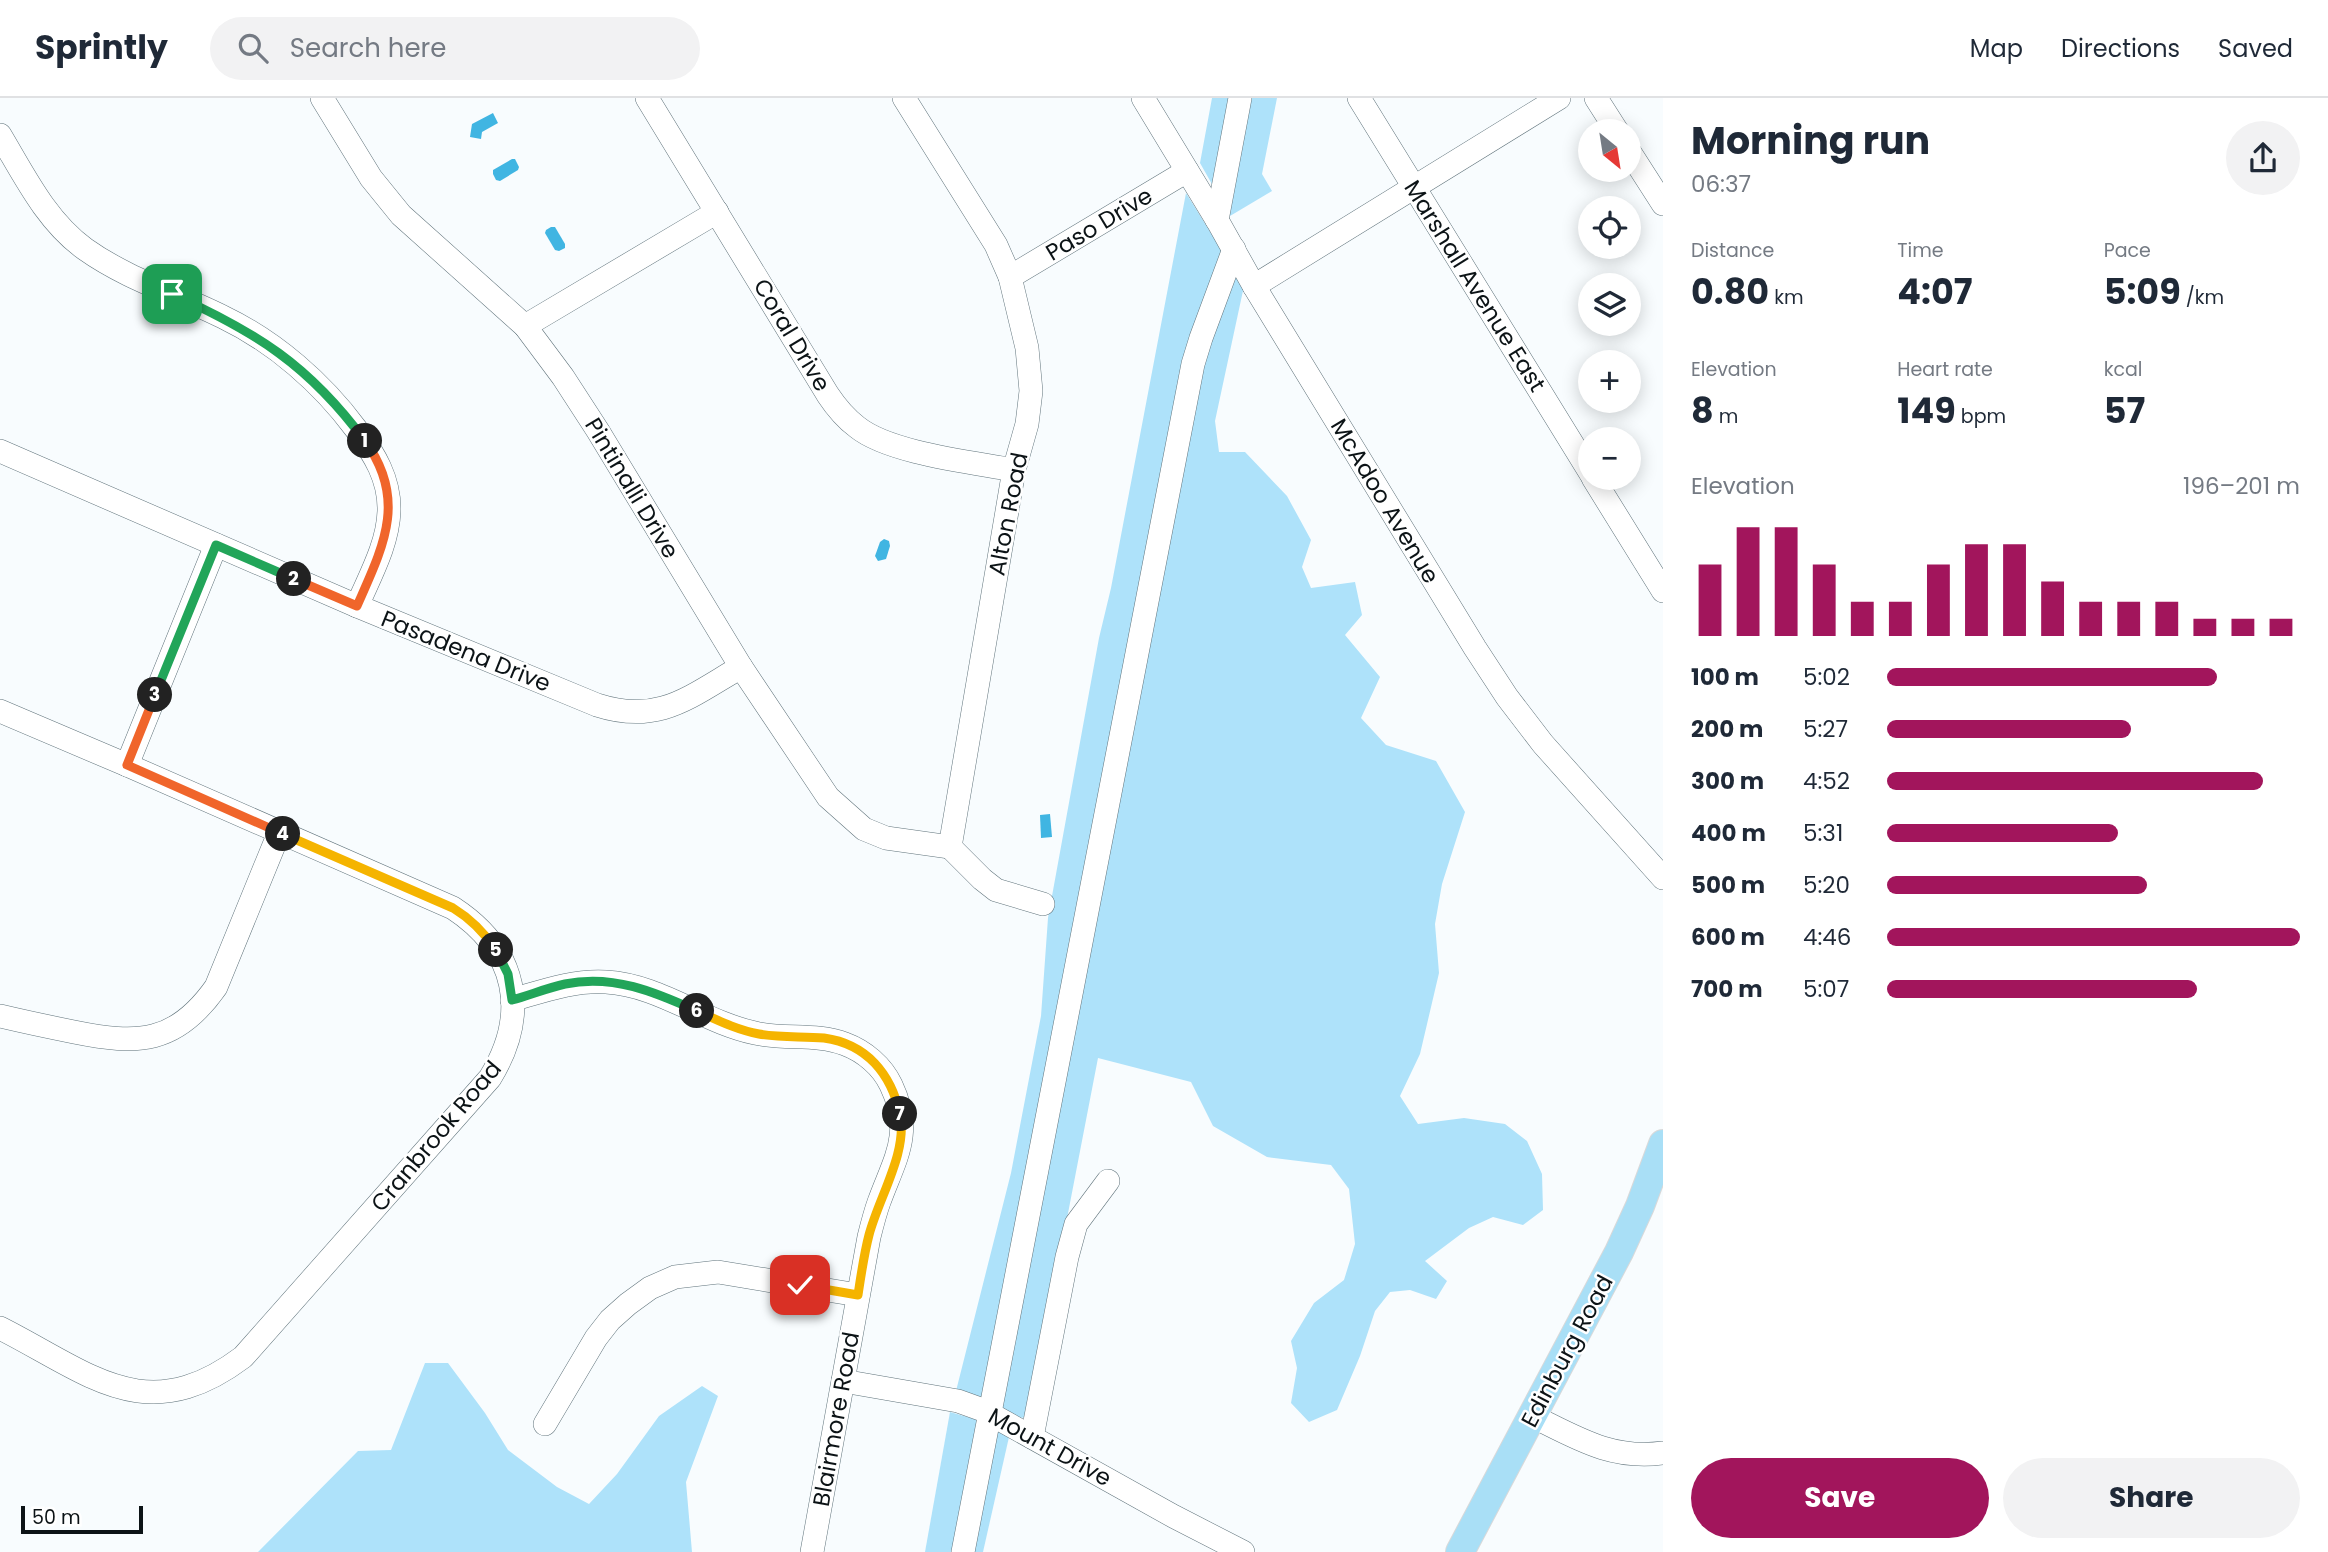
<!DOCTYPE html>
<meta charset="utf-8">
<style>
:root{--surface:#fff;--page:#f2f2f3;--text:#1f2937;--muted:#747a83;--line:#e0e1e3;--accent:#a2155c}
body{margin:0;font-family:Poppins,sans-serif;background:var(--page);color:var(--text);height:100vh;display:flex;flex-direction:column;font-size:26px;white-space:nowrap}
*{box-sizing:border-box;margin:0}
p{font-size:23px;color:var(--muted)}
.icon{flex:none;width:38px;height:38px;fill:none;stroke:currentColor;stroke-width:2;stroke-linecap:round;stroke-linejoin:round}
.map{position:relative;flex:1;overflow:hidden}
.side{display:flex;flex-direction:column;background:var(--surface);width:665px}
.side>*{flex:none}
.needle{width:46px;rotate:150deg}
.tools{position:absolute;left:1578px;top:21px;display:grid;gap:14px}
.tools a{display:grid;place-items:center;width:63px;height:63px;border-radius:50%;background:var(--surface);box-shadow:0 4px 18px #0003;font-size:35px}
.scale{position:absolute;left:21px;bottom:18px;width:122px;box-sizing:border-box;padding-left:7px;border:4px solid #0c1316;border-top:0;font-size:19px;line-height:24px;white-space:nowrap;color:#0c1316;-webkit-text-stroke:5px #fff;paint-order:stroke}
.pin{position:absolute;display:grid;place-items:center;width:60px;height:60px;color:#fff;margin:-30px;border-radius:14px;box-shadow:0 4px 10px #0006}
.km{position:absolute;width:35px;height:35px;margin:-18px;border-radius:50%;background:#222;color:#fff;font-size:19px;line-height:35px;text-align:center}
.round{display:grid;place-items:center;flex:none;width:74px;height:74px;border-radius:37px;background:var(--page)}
.head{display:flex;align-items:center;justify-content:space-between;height:119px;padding:0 28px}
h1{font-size:38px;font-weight:700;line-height:52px}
.figures{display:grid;grid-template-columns:repeat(3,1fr);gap:10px;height:119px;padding:7px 28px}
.figures div{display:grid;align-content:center}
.figures b{font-size:35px;font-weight:700}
.figures small{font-size:19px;font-weight:400}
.figures p{font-size:19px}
.chart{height:196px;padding:14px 28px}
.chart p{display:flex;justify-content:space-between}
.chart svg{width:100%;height:126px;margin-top:7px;stroke:var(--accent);stroke-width:6}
.cta{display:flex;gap:14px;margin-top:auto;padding:14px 28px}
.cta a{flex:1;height:80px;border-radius:42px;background:var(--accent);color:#fff;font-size:28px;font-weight:700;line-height:80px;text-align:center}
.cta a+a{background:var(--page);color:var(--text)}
ul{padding:0 28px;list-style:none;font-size:23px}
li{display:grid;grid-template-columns:112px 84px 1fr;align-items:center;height:52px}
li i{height:18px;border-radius:9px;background:var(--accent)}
header{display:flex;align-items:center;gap:42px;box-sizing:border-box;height:98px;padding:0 35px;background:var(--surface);border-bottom:2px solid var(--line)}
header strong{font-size:33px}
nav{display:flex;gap:38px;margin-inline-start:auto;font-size:24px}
.search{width:490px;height:63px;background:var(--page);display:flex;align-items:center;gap:18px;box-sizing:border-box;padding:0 24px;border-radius:38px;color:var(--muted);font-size:26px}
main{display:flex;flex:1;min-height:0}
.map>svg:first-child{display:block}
.green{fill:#aee2fa}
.water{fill:#40b5e2}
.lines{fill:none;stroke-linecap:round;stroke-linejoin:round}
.minor-casing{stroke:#61747c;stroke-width:24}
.major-casing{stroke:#d8d9da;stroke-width:30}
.minor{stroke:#fff;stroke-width:23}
.major{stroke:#a9dff6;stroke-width:28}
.split-1-casing{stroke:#fff;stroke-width:14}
.split-2-casing{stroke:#fff;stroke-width:14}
.split-3-casing{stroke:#fff;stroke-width:14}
.split-4-casing{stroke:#fff;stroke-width:14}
.split-5-casing{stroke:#fff;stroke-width:14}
.split-6-casing{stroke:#fff;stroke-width:14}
.split-7-casing{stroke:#fff;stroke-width:14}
.split-8-casing{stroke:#fff;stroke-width:14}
.split-1{stroke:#22a559;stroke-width:9}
.split-2{stroke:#f0652b;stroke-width:9}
.split-3{stroke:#22a559;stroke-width:9}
.split-4{stroke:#f0652b;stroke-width:9}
.split-5{stroke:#f5b400;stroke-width:9}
.split-6{stroke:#22a559;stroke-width:9}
.split-7{stroke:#f5b400;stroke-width:9}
.split-8{stroke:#f5b400;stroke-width:9}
.labels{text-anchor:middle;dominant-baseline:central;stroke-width:5;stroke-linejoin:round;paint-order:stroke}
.street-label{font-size:23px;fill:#0c1316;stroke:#fff}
</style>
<header>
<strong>Sprintly</strong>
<div class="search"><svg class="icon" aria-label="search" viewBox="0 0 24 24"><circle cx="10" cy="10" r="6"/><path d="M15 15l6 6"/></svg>Search here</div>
<nav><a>Map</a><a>Directions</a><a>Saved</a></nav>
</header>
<main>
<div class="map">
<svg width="1663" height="1454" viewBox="0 0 1663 1454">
<rect width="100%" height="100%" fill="#f8fcfe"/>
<!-- green -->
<g class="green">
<polygon points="1212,0 1277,0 1262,76 1272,93 1230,118 1200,65"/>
<polygon points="1186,95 1244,188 1215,323 1219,354 1245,354 1287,398 1311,442 1302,469 1311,490 1355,484 1362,517 1345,537 1380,579 1361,620 1386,647 1436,663 1465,714 1442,786 1435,826 1439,875 1420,956 1400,998 1418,1026 1464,1020 1505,1026 1527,1043 1542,1076 1543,1112 1523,1127 1493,1119 1469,1130 1425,1163 1447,1183 1436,1201 1410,1192 1390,1194 1375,1213 1360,1258 1337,1312 1309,1324 1291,1305 1297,1270 1291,1243 1314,1205 1344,1182 1355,1146 1349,1091 1331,1067 1267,1059 1213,1028 1191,984 1098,960 1030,1312 1026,1319 1020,1320 985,1302 956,1293 1011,1075 1041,918 1048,820 1099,540 1111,490"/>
<polygon points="425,1265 448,1265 485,1315 508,1352 557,1389 589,1406 617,1376 659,1318 702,1288 718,1298 686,1384 692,1454 258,1454 358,1353 391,1352"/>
<polygon points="950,1314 985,1324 1009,1339 983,1454 925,1454"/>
</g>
<!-- water -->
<g class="water">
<polygon points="493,15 498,25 482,34 481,41 470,39 472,26"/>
<polygon points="512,61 515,61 519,69 518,72 500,83 496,82 493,76 493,72"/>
<polygon points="551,129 555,129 565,146 565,150 559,153 555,152 545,135 546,132"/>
<polygon points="884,441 889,443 890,448 886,461 878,463 875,458 880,444"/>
<polygon points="1050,716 1052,739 1041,740 1040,717"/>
</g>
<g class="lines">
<defs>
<g id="minor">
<polyline points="322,0 371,80 401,117 525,228 563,279 598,333 741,569 828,699 864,731 886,740 950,749"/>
<path d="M647 0 828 297C836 309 845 320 857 329 889 355 971 364 1014 372"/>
<polyline points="904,0 996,147 1010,179 1027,250 1031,293 1027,326 1014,372 950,749"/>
<polyline points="1143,0 1217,122 1254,188 1475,550 1507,599 1543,646 1663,780"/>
<polyline points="1359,0 1591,376"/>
<polyline points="1596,0 1617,33"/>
<path d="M0 37C24 77 46 123 85 151 127 181 177 196 223 219 275 244 322 285 356 331 374 356 390 381 389 413 388 446 370 478 357 508"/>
<polyline points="1629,53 1663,106"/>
<polyline points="1217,122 1240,0"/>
<polyline points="1010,179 1187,73"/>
<polyline points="1254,188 1559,0"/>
<polyline points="525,228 717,114"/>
<path d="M0 353 357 508 597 607C659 627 689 599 741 569"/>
<polyline points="1593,380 1663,493"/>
<path d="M0 613 127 667 453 810C517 852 530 915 490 980L243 1259C146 1332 89 1275 0 1230"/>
<polyline points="127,667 216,447"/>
<polyline points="950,749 982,781 996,792 1043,806"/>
<path d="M512 902C543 893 573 882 606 884 660 887 703 924 755 935 785 942 816 935 845 946 864 953 882 968 891 987 914 1035 895 1060 879 1104 875 1115 872 1127 869 1139L812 1454"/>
<path d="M0 918C25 924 49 929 74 934 138 947 176 946 216 889L279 735"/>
<polyline points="843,1283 958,1303 983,1312 1173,1418 1243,1454"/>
<path d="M1532 1318C1577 1340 1611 1362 1663 1355"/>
<polyline points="545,1326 596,1240 610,1222 628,1206 650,1190 675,1179 718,1174 858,1197"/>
<polyline points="1032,1339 1067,1159 1076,1126 1108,1083"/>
<polyline points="963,1454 1193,266 1201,240 1234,151"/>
</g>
<polyline id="major" points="1460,1454 1619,1154 1640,1108 1663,1046"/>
</defs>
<!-- minor casing -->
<use href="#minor" class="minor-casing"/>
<!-- major casing -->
<use href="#major" class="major-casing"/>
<!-- minor -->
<use href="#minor" class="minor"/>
<!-- major -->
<use href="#major" class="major"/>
</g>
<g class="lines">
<defs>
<path id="split-1" d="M172 196C256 234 309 267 365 343"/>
<path id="split-2" d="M294 481 357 508C383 449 408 402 365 343"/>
<polyline id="split-3" points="155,597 216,447 294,481"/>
<polyline id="split-4" points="155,597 127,667 283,736"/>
<path id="split-5" d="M283 736 453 810C471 821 484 834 496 852"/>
<path id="split-6" d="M496 852 508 876 512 902C530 897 547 890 565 886 613 876 655 894 697 913"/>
<path id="split-7" d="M697 913C717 922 737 932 759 936 781 940 802 938 824 940 867 946 891 976 900 1016"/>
<path id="split-8" d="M800 1187 858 1197C861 1177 864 1156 869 1137 879 1099 908 1054 900 1016"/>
</defs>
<!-- split-1 casing -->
<use href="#split-1" class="split-1-casing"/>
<!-- split-2 casing -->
<use href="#split-2" class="split-2-casing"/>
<!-- split-3 casing -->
<use href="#split-3" class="split-3-casing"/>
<!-- split-4 casing -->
<use href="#split-4" class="split-4-casing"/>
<!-- split-5 casing -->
<use href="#split-5" class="split-5-casing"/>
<!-- split-6 casing -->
<use href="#split-6" class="split-6-casing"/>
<!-- split-7 casing -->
<use href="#split-7" class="split-7-casing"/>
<!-- split-8 casing -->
<use href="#split-8" class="split-8-casing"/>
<!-- split-1 -->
<use href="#split-1" class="split-1"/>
<!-- split-2 -->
<use href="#split-2" class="split-2"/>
<!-- split-3 -->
<use href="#split-3" class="split-3"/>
<!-- split-4 -->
<use href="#split-4" class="split-4"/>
<!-- split-5 -->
<use href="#split-5" class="split-5"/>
<!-- split-6 -->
<use href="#split-6" class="split-6"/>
<!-- split-7 -->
<use href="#split-7" class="split-7"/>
<!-- split-8 -->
<use href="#split-8" class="split-8"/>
</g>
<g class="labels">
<!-- street labels -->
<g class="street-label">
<text transform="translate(1099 126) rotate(-31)">Paso Drive</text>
<text transform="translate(1475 188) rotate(58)">Marshall Avenue East</text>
<text transform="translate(792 237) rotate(59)">Coral Drive</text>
<text transform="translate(632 390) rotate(59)">Pintinalli Drive</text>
<text transform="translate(1385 403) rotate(59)">McAdoo Avenue</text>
<text transform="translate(1008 416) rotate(-79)">Alton Road</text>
<text transform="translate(466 553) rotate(22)">Pasadena Drive</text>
<text transform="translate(436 1038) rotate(-50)">Cranbrook Road</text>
<text transform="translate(1567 1253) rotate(-62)">Edinburg Road</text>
<text transform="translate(836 1321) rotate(-80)">Blairmore Road</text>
<text transform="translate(1050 1349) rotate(29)">Mount Drive</text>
</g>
</g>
</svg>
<div class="tools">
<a><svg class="needle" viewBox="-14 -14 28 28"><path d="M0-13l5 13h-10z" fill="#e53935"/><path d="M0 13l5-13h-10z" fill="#747a83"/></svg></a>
<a><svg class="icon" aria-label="locate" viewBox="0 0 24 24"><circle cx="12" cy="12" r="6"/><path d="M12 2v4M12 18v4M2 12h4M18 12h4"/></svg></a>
<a><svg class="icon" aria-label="layers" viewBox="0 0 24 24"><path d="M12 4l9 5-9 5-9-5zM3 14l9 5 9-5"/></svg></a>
<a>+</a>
<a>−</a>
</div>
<div class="scale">50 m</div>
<div class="pin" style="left:172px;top:196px;background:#1e9e55"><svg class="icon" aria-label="arrive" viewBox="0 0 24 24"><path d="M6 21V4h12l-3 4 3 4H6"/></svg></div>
<div class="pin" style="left:800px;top:1187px;background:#d93025"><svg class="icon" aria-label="check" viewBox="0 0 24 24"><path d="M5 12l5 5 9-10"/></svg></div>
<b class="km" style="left:365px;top:343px">1</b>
<b class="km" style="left:294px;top:481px">2</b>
<b class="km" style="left:155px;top:597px">3</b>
<b class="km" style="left:283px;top:736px">4</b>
<b class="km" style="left:496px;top:852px">5</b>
<b class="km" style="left:697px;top:913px">6</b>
<b class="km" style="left:900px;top:1016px">7</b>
</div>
<section class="side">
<div class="head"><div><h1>Morning run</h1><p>06:37</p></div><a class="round"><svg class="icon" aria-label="share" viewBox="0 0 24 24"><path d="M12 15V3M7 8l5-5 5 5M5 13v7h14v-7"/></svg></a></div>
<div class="figures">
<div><p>Distance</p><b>0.80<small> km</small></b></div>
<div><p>Time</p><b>4:07</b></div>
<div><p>Pace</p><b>5:09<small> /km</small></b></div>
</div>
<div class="figures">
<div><p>Elevation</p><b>8<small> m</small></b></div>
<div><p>Heart rate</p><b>149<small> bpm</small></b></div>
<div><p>kcal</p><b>57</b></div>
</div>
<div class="chart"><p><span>Elevation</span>196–201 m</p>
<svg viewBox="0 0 160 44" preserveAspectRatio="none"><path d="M5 44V19M15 44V6M25 44V6M35 44V19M45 44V32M55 44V32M65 44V19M75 44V12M85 44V12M95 44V25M105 44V32M115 44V32M125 44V32M135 44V38M145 44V38M155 44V38"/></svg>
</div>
<ul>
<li><b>100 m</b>5:02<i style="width:80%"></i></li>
<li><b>200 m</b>5:27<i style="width:59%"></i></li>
<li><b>300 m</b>4:52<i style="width:91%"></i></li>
<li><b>400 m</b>5:31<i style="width:56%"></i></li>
<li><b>500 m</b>5:20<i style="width:63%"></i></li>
<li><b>600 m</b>4:46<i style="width:100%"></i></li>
<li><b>700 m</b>5:07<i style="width:75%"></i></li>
</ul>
<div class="cta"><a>Save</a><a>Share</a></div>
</section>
</main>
